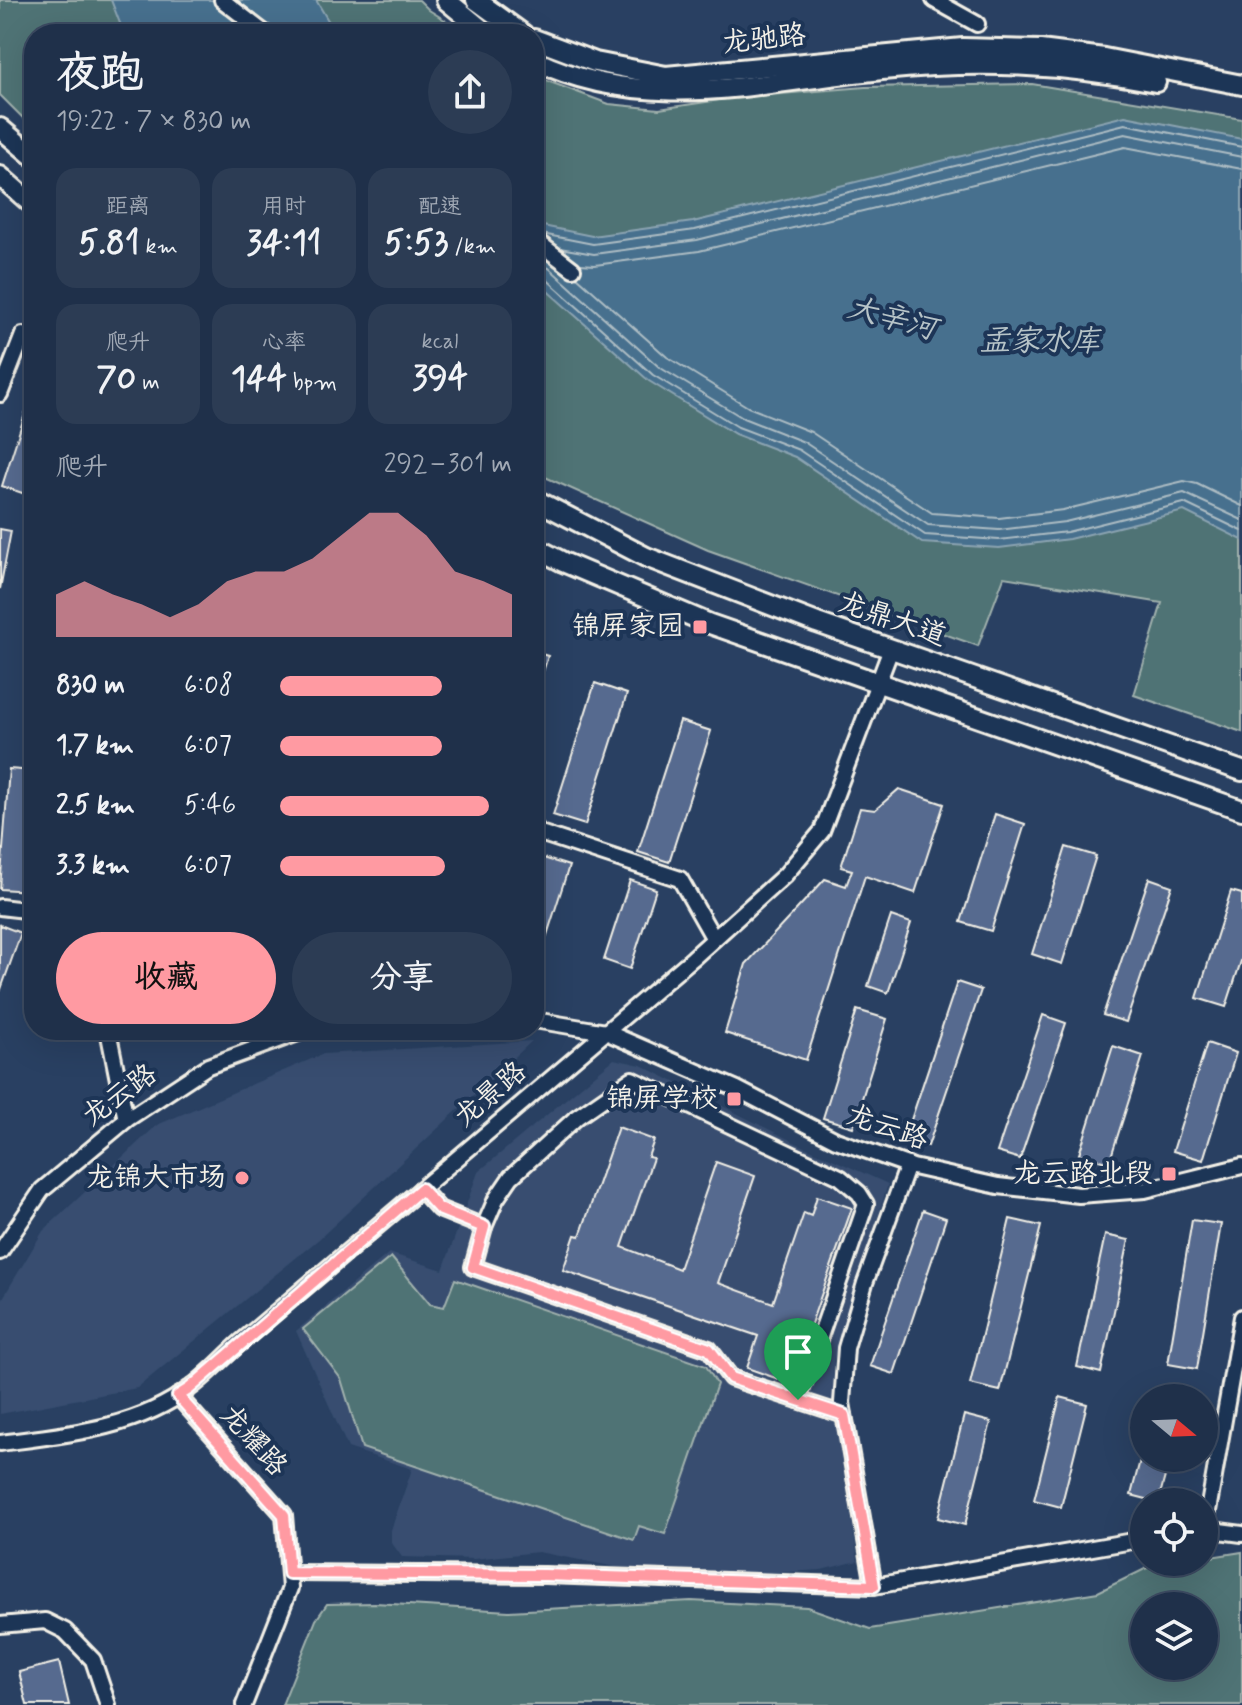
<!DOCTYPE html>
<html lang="zh">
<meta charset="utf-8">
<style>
:root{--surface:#1f304a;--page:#2c3c54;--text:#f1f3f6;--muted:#a1a9b5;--line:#3c4b62;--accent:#ff9aa2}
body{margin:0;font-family:Mynerve,"LXGW WenKai TC",sans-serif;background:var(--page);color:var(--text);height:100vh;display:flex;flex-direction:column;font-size:30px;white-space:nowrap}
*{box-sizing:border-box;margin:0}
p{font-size:26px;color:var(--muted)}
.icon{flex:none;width:44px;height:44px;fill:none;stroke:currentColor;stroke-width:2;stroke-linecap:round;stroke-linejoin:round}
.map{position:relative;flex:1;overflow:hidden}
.sheet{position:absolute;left:24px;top:24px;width:520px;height:1016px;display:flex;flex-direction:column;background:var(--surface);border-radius:32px;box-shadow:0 8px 32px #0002,0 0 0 2px var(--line)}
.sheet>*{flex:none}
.needle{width:52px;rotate:109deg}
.controls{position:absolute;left:1130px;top:1384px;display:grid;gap:16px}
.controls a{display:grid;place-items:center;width:88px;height:88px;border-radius:50%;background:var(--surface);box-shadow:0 8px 32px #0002,0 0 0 2px var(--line);font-size:40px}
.pin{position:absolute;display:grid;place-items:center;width:68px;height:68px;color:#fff;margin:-82px -34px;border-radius:50% 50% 50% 0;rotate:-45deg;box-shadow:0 0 8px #0007}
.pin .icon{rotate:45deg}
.round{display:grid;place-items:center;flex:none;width:84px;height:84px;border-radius:42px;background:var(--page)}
.summary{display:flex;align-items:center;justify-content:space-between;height:136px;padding:0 32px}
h1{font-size:44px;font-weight:700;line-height:60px}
.figures{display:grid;grid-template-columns:repeat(3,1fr);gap:12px;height:136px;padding:8px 32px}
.figures div{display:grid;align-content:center;border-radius:20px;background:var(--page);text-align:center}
.figures b{font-size:34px;font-weight:700}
.figures small{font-size:22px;font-weight:400}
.figures p{font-size:22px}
.chart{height:224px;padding:16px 32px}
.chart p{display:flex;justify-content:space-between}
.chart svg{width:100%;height:144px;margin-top:8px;fill:var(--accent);opacity:.7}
.cta{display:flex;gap:16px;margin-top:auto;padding:16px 32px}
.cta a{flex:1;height:92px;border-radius:48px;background:var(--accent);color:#111;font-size:32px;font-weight:700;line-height:92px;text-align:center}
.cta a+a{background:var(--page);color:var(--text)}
ul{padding:0 32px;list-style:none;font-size:26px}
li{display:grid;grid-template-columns:128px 96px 1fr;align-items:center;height:60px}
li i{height:20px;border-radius:10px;background:var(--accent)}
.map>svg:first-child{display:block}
.built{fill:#374d70}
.green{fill:#4f7375;stroke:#a2b2ae;stroke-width:2;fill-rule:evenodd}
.water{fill:#46708e;stroke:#8ca4b2;stroke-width:2}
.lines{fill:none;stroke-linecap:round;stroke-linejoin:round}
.shore{stroke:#aebdc4;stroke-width:2}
.building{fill:#576b8f;stroke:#f4f1e8;stroke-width:2}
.minor-casing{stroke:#f4f1e8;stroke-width:20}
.major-casing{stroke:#f4f1e8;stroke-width:24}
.minor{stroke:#1d3557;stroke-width:14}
.major{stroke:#1d3557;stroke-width:18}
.route-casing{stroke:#fff;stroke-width:16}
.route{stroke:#ff9aa2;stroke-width:10}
.poi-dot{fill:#ff9aa2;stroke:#1d3557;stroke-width:3}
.labels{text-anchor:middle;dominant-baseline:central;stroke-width:8;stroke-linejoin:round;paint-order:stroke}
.street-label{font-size:28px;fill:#f4f1e8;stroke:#1d3557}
.poi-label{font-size:28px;fill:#f4f1e8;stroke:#1d3557;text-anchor:end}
.water-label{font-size:30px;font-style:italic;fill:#b7c4c8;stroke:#1d3557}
</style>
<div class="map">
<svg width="1242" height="1705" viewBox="0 0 1242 1705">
<rect width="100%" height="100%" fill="#294062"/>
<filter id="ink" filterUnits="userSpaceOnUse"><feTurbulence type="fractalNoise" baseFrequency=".0125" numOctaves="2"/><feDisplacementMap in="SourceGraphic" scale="16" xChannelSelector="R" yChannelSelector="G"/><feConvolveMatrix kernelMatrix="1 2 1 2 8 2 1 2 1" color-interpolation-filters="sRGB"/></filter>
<g filter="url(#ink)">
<!-- built -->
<g class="built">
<polygon points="532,1041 319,1239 137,1388 0,1414 0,1303 43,1231 157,1125 323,1054"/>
<polygon points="614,1059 641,1065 794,1142 888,1184 834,1359 833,1396 858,1561 821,1570 742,1575 616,1567 538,1552 474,1559 402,1557 391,1542 391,1530 412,1469 348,1448 296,1331 389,1253 443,1270 478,1172"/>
</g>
<!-- green -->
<g class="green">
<polygon points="0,0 419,0 429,10 467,34 34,34 34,129 0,95"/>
<polygon points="534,76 609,104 659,109 733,98 865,87 1032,84 1242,119 1242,732 1134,695 1162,603 1004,577 978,646 708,550 534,472"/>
<polygon points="391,1257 430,1304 444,1307 455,1279 706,1366 717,1384 665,1534 639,1526 634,1540 362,1448 341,1379 303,1329"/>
<path d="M1242 1552V1705H282L316 1620 327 1604 375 1603 509 1611 691 1601 807 1607 870 1629 1098 1592 1147 1568 1182 1562H1204V1558ZM1204 1606V1666H1144V1606Z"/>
</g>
<!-- water -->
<g class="water">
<polygon points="111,0 316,0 336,34 127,34 123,31"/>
<polygon points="1125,116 1242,139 1242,540 1184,511 1069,539 999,548 922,543 795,457 735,434 649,381 534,279 534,217 543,226 592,236 693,222"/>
</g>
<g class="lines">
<!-- shore -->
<g class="shore">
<polyline points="542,234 593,244 695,230 1125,124 1242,147"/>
<polyline points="560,248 594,254 697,240 1125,134 1242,157"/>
<polyline points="534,263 549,268 659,367 743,418 804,442 928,525 999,530 1065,522 1184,493 1242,520"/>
<polyline points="580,264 595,265 699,251 1125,147 1242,169"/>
<polyline points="534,273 543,276 653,375 738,427 799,450 925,535 999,540 1067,532 1184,503 1242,531"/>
<polyline points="577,277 667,357 748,407 811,432 932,513 999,518 1063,510 1184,481 1197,484 1242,506"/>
</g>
</g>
<!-- building -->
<g class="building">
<polygon points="34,386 34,486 31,496 2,486"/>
<polygon points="0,529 11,531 0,589"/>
<polygon points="534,652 548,656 534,700"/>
<polygon points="595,683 627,694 585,825 553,815"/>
<polygon points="680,721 711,731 669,862 638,852"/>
<polygon points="9,769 34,771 34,833 29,891 0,889"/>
<polygon points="899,789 944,804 915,893 865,876 806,1060 725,1033 746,964 825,879 846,886 852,870 841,867 860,808 875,810"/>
<polygon points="995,814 1025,824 991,931 961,922"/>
<polygon points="1066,847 1096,856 1062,964 1032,954"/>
<polygon points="537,856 569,866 534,976 534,866"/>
<polygon points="1149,878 1172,886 1126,1022 1103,1015"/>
<polygon points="630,880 656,889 630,969 604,960"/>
<polygon points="1231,891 1242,894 1242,958 1226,1007 1197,998"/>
<polygon points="891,916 911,923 888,993 868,986"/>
<polygon points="0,925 21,933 0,992"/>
<polygon points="957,982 981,990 928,1146 905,1138"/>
<polygon points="857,1010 887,1019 853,1127 823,1118"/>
<polygon points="1043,1015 1066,1023 1020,1159 997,1152"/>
<polygon points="218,1030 244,1030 242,1038"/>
<polygon points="1207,1043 1236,1053 1203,1160 1173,1151"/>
<polygon points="1113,1046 1143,1056 1109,1163 1079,1154"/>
<polygon points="618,1127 654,1140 648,1157 653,1158 622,1247 679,1269 716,1162 755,1176 718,1283 773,1303 804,1213 811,1216 817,1196 852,1208 790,1383 747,1368 758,1336 563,1270 575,1235 580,1236"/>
<polygon points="923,1210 946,1218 894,1374 870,1366"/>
<polygon points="1010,1219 1041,1226 1000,1391 970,1384"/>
<polygon points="1192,1220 1221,1224 1197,1369 1168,1364"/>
<polygon points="1105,1235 1129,1240 1101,1373 1077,1367"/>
<polygon points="1060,1397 1087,1404 1061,1507 1034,1500"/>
<polygon points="964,1415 991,1422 965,1525 938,1518"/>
<polygon points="1144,1445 1144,1458 1170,1458 1158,1502 1131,1495"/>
<polygon points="59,1662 69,1705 27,1705 19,1672"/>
</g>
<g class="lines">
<defs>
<g id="minor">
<polyline points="222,0 266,34"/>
<polyline points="934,0 977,24"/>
<polyline points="534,239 573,269"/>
<polyline points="0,394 23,335"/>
<polyline points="534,826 540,833 680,879 714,939"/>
<polyline points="0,907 34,911"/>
<polyline points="534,1020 606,1032 737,1089 836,1140 913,1167 998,1186 1079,1195 1145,1190 1242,1166"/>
<polyline points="108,1030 126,1120"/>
<polyline points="421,1189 439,1209 484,1227 473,1267 709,1349 731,1378 844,1415"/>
<polyline points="484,1227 496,1199 511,1177 577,1117 632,1079 840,1177 859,1193 866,1204 798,1400"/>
<polyline points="0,1252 42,1190 126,1120 208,1066 306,1030"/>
<polyline points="178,1396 284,1515 290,1588 244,1705"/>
<path d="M0 1443C64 1435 137 1429 190 1388 208 1375 224 1357 241 1342L693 958 785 875 822 831 891 649"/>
<polyline points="1205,1528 1242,1317"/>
<polyline points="1204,1529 1242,1534"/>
<polyline points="289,1573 545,1575 874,1586 1144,1539"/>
<polyline points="874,1586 842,1403 846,1348 865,1283 908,1165"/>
<polyline points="0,1625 45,1621 65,1631 93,1660 108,1705"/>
</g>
<g id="major">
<polyline points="446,0 487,34"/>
<polyline points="476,0 523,34"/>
<polyline points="534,39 595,62 666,76 963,48 1040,50 1104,58 1242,85"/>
<path d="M534 60C647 115 765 81 882 70 978 60 1062 64 1156 82"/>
<polyline points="0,128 34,157"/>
<polyline points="0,176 34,206"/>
<polyline points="534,499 646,557 817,623 1242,771"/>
<polyline points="534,547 563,562 710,624 1242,810"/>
</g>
</defs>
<!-- minor casing -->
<use href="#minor" class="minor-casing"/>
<!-- major casing -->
<use href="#major" class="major-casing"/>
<!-- minor -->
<use href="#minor" class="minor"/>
<!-- major -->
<use href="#major" class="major"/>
</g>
</g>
<g class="lines" filter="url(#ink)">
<defs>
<polygon id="route" points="421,1189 439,1209 484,1227 473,1267 709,1349 731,1378 844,1415 874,1586 545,1575 289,1573 284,1515 178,1396 189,1389"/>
</defs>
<!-- route casing -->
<use href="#route" class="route-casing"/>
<!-- route -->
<use href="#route" class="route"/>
</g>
<!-- markers -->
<g class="poi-dot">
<rect x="692" y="619" width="16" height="16" rx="4"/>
<rect x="726" y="1091" width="16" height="16" rx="4"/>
<rect x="1161" y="1166" width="16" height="16" rx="4"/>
<circle cx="242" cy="1178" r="8"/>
</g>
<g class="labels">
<!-- street labels -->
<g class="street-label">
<text transform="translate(764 40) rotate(-6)">龙驰路</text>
<text transform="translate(892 620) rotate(19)">龙鼎大道</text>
<text transform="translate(491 1095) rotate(-40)">龙景路</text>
<text transform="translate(120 1096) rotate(-36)">龙云路</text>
<text transform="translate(887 1128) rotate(19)">龙云路</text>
<text transform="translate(253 1441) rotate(48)">龙耀路</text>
</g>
<!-- poi labels -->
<g class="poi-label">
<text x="684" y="627">锦屏家园</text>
<text x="718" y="1099">锦屏学校</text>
<text x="1153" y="1174">龙云路北段</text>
<text x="226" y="1178">龙锦大市场</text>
</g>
<!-- water labels -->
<g class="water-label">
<text transform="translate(892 319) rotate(15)">大辛河</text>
<text x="1040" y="341">孟家水库</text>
</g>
</g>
</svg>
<div class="controls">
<a><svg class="needle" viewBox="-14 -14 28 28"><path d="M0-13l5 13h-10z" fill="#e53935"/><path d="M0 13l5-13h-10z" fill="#a1a9b5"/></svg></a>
<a><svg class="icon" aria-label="locate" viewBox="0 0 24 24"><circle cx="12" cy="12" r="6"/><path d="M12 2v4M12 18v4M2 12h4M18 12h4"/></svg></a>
<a><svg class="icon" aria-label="layers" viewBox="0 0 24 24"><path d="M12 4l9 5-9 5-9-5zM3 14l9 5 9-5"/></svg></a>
</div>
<div class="pin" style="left:798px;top:1400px;background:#1e9e55"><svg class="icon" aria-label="arrive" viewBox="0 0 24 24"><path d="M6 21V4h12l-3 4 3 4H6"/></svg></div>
<section class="sheet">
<div class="summary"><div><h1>夜跑</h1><p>19:22 · 7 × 830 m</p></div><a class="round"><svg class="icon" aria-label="share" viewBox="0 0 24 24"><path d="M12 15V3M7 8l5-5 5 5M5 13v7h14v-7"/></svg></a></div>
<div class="figures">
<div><p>距离</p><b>5.81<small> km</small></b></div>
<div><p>用时</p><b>34:11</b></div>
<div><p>配速</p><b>5:53<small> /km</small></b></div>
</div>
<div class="figures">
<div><p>爬升</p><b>70<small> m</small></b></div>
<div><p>心率</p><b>144<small> bpm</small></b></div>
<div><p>kcal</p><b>394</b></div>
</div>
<div class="chart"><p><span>爬升</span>292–301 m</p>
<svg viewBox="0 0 160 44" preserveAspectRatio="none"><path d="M0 44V31L10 27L20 31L30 34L40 38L50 34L60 27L70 24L80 24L90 20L100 13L110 6L120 6L130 13L140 24L150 27L160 31V44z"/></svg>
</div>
<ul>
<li><b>830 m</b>6:08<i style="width:70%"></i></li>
<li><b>1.7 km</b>6:07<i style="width:70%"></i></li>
<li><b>2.5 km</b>5:46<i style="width:90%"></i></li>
<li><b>3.3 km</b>6:07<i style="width:71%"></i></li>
</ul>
<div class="cta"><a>收藏</a><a>分享</a></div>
</section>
</div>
